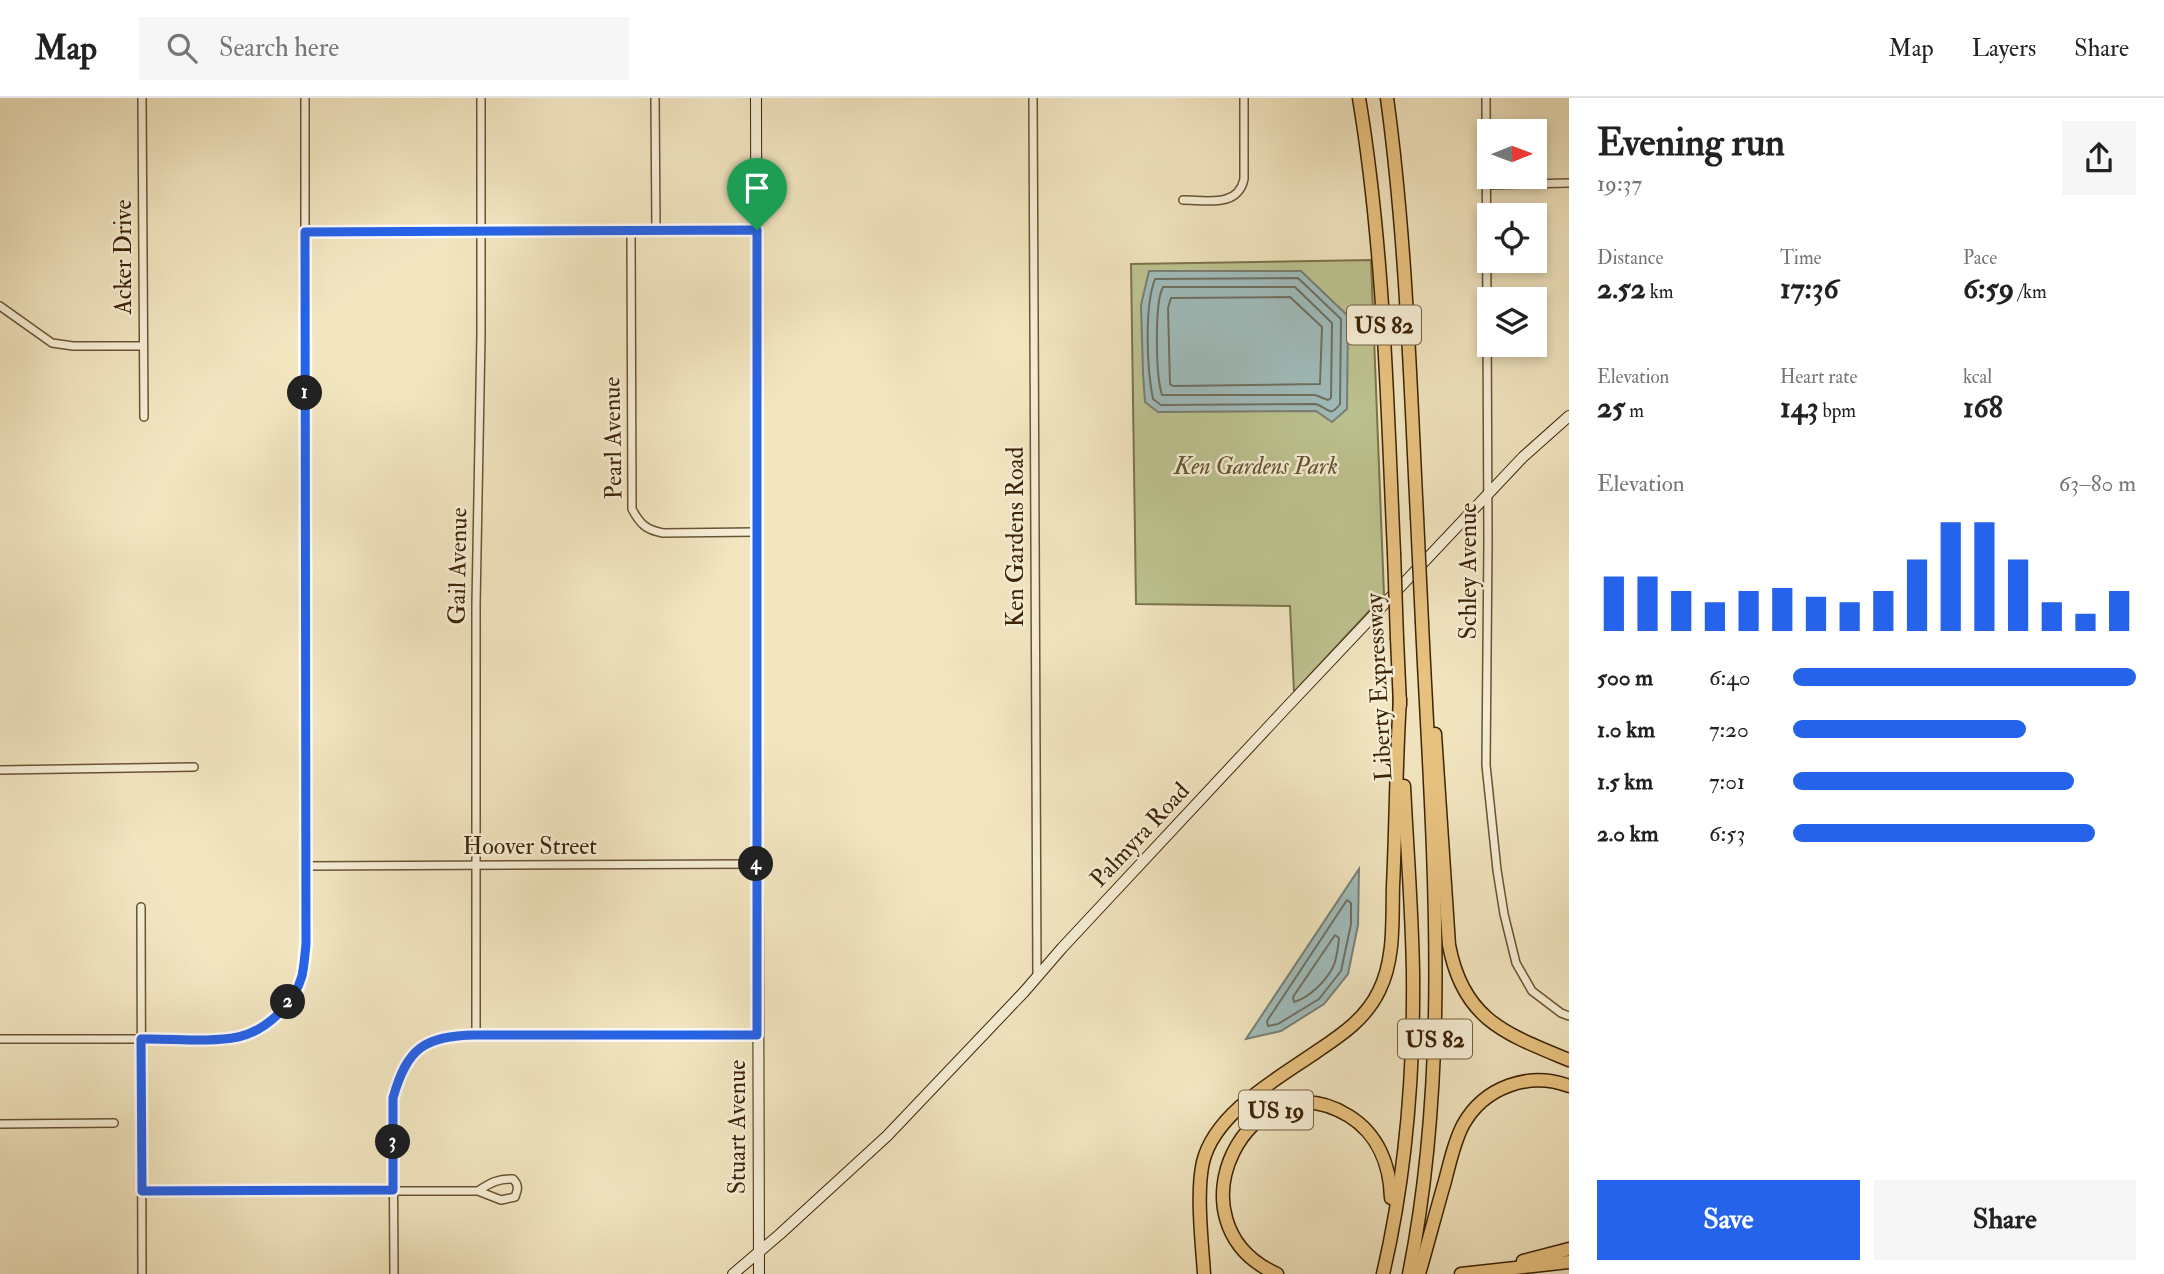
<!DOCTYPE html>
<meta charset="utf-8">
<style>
:root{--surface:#fff;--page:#f6f6f6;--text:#222;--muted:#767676;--line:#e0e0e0;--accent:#2563eb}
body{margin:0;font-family:"IM FELL Double Pica",serif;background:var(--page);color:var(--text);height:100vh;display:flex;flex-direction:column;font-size:26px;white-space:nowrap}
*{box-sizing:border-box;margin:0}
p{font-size:23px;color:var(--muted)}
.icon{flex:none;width:38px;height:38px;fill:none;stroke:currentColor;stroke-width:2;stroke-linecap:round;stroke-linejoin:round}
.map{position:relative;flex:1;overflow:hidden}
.drawer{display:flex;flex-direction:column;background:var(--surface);width:595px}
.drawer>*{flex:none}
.needle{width:46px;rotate:89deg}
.buttons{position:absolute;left:1477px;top:21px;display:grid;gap:14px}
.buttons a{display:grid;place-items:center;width:70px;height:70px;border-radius:0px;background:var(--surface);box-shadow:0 4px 10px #0003;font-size:35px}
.pin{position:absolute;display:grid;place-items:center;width:60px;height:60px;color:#fff;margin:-72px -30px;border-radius:50% 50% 50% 0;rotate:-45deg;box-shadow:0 0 7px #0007}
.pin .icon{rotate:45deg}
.km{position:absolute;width:35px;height:35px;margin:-18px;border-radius:50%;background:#222;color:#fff;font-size:19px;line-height:35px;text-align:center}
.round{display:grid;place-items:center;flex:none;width:74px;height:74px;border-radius:0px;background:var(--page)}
.summary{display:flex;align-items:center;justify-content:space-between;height:119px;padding:0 28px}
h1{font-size:38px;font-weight:800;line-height:52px}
.stats{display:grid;grid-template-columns:repeat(3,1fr);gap:10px;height:119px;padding:7px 28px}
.stats div{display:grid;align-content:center}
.stats b{font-size:30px;font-weight:800}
.stats small{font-size:19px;font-weight:400}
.stats p{font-size:19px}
.chart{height:196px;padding:14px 28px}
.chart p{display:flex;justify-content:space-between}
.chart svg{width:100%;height:126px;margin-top:7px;stroke:var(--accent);stroke-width:6}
.action{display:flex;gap:14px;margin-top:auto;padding:14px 28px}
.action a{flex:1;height:80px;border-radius:0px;background:var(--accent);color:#fff;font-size:28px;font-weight:800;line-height:80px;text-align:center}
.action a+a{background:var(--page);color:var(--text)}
ul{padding:0 28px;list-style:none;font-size:23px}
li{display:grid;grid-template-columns:112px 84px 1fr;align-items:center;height:52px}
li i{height:18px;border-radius:9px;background:var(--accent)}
header{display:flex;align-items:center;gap:42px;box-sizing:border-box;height:98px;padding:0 35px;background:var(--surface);border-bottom:2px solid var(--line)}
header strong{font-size:33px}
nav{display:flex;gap:38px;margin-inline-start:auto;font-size:24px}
.search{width:490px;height:63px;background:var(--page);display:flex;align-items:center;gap:18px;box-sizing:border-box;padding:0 24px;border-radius:0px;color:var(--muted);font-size:26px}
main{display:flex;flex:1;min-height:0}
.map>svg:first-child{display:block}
.green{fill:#bdc491;stroke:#7c744a;stroke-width:2}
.water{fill:#a0bdbd;stroke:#787f73;stroke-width:2}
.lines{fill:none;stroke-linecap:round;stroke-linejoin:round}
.shore{stroke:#6e7060;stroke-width:2}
.street-casing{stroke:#6a5433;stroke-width:10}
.secondary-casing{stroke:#3c2304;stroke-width:12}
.highway-casing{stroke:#3c2304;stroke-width:15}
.street{stroke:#f7efd7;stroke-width:7}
.secondary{stroke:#f7efd7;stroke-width:10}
.highway{stroke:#e9c380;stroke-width:12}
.highway-bridge-casing{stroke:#3c2304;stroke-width:15;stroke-linecap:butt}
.highway-bridge{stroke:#e9c380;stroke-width:12}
.route-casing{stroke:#fff;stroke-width:14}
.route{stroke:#2563eb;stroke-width:9}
.labels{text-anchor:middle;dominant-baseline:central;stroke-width:5;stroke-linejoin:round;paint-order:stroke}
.shield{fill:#f7efd7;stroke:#746043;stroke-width:2}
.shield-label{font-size:23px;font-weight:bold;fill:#3c2304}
.street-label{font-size:24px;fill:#3c2304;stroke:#f7efd7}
.park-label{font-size:24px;font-style:italic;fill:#63532e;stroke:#f7efd7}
</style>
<header>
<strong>Map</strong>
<div class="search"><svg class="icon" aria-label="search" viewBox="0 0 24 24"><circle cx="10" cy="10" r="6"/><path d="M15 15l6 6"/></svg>Search here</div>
<nav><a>Map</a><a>Layers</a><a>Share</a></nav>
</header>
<main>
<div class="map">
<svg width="1569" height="1176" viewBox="0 0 1569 1176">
<rect width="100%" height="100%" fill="#f2e6c1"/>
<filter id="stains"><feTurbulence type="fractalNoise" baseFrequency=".00286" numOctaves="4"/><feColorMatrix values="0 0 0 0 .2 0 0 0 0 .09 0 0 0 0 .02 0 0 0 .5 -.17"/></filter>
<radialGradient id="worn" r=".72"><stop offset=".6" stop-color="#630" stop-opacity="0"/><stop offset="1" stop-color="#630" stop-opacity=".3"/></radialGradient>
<!-- green -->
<polygon class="green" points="1371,162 1384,497 1294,594 1290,508 1136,506 1131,166"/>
<!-- water -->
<g class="water">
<polygon points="1149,173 1301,173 1348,218 1347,311 1332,324 1316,313 1158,314 1145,304 1143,276 1141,207"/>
<polygon points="1359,771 1358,827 1348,876 1324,906 1281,933 1246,941"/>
</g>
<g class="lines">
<!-- shore -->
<g class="shore">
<path d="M1298 180 1341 221 1340 306C1330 320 1328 310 1316 306L1161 307 1153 301C1147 271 1144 210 1155 181Z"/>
<path d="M1163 189H1295L1332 225 1331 300 1328 302 1315 297H1162C1156 279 1154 206 1163 189Z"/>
<polygon points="1290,199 1322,229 1320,286 1173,288 1170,286 1168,210 1171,200"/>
<polygon points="1347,802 1351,805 1351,826 1341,873 1319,901 1278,926 1268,928 1267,923"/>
<path d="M1335 837 1339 840C1338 849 1337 861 1333 869 1326 883 1309 900 1294 904L1293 899Z"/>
</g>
<defs>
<g id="street">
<polyline points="142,0 144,319"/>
<polyline points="655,0 656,133"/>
<polyline points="1033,0 1037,878"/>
<polyline points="1486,0 1488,443 1486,667 1497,772 1504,816 1516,865 1532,893 1561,915 1569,918"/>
<polyline points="1486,87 1569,85"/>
<path d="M1183 102C1206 102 1238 110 1244 81V0"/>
<polyline points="305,134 756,132"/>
<path d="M631 134 632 411C640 426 646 432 663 435L757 434"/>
<polyline points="0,208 52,245 73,248 142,248"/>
<polyline points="0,672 194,669"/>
<polyline points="305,768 756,766"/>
<polyline points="141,809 142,1176"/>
<polyline points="476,937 476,506 481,237 481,0"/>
<path d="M0 941H215C222 940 229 940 236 939 265 934 294 907 302 879 304 868 305 857 305 846V0"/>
<polyline points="0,1026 114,1025"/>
<path d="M142 1093H478L501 1102 515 1099C518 1091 519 1087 513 1081 499 1080 490 1085 478 1093"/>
<path d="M394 1176 393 1001C405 957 416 943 462 938L757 937"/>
</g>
<g id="secondary">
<polyline points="756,0 759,1176"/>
<polyline points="733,1176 780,1136 887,1038 1024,894 1062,850 1285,611 1523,359 1569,318"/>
</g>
<g id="highway">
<path d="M1359 0C1384 150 1387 302 1394 455"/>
<path d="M1387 0C1406 139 1410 279 1417 419"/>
<polyline points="1397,541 1400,607"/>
<path d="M1435 636 1449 847C1463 922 1506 936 1569 962"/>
<polyline points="1523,1163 1569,1151"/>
<path d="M1204 1176C1202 1144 1196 1095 1203 1064 1215 1014 1279 980 1319 952 1343 936 1366 920 1379 893 1395 861 1392 823 1393 788 1396 726 1396 663 1400 601"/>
<path d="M1277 1176C1163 1125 1250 956 1349 1018 1378 1036 1390 1067 1391 1100"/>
<path d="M1383 1176C1406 1078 1414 974 1413 874 1412 812 1407 750 1404 688"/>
<path d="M1409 1176C1452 962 1432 741 1422 525"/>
<path d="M1419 1176C1428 1145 1436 1114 1445 1083 1450 1064 1454 1044 1463 1027 1484 989 1529 973 1569 988"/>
<polyline points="1461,1176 1569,1164"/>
</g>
</defs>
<!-- street casing -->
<use href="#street" class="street-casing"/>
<!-- secondary casing -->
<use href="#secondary" class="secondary-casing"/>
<!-- highway casing -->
<use href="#highway" class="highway-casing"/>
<!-- street -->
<use href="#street" class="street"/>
<!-- secondary -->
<use href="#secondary" class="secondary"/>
<!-- highway -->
<use href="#highway" class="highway"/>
<defs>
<g id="highway-bridge">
<polyline points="1417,419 1422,525"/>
<polyline points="1394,455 1397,541"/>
</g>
</defs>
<!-- highway-bridge casing -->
<use href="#highway-bridge" class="highway-bridge-casing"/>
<!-- highway-bridge -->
<use href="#highway-bridge" class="highway-bridge"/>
</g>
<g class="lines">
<defs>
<path id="route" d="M757 132V937H476C424 938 407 950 393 1000V1092L142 1093 141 941C172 940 207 945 238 939 266 933 294 906 302 878 304 868 305 857 306 846L305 134Z"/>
</defs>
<!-- route casing -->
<use href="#route" class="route-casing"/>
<!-- route -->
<use href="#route" class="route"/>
</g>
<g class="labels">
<!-- shield labels -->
<g class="shield">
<rect x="1347" y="207.5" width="74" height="39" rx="5"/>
<rect x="1398" y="921.5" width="74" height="39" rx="5"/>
<rect x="1239" y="992.5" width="74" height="39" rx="5"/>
</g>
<g class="shield-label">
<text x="1384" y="227">US 82</text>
<text x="1435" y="941">US 82</text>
<text x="1276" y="1012">US 19</text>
</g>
<!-- street labels -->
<g class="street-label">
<text transform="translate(123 159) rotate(-90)">Acker Drive</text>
<text transform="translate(613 340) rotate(-91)">Pearl Avenue</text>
<text transform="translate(1015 439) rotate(-90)">Ken Gardens Road</text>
<text transform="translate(458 468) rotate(-89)">Gail Avenue</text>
<text transform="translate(1468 473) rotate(-90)">Schley Avenue</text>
<text transform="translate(1379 589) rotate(-93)">Liberty Expressway</text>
<text transform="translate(1140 737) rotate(-47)">Palmyra Road</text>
<text x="530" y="748">Hoover Street</text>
<text transform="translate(737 1029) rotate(-90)">Stuart Avenue</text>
</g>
<!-- park labels -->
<g class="park-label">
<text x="1256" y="368">Ken Gardens Park</text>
</g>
</g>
<rect width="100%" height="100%" filter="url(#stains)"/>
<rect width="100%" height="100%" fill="url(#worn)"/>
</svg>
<div class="buttons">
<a><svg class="needle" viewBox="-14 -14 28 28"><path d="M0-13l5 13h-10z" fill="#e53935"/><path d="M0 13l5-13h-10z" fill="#767676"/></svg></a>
<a><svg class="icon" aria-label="locate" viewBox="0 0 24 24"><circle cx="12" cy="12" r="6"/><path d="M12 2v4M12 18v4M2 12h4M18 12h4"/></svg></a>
<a><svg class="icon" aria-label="layers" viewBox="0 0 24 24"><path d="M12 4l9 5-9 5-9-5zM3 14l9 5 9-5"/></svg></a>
</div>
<div class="pin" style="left:757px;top:132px;background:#1e9e55"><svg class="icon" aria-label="arrive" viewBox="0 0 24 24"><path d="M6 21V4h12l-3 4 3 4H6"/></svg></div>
<b class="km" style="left:305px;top:295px">1</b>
<b class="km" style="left:288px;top:904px">2</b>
<b class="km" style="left:393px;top:1044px">3</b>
<b class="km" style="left:756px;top:766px">4</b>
</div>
<section class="drawer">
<div class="summary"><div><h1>Evening run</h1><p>19:37</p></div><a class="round"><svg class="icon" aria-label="share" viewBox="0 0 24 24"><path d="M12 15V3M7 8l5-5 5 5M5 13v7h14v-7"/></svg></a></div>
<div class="stats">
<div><p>Distance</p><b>2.52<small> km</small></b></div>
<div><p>Time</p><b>17:36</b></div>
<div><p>Pace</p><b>6:59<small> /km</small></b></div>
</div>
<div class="stats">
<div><p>Elevation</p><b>25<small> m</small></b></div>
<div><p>Heart rate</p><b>143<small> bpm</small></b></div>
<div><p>kcal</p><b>168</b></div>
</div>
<div class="chart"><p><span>Elevation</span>63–80 m</p>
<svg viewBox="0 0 160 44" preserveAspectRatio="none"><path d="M5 44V25M15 44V25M25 44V30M35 44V34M45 44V30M55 44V29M65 44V32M75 44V34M85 44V30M95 44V19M105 44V6M115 44V6M125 44V19M135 44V34M145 44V38M155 44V30"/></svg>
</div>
<ul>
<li><b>500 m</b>6:40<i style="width:100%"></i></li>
<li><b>1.0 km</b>7:20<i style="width:68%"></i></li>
<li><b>1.5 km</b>7:01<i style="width:82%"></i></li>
<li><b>2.0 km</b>6:53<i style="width:88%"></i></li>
</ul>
<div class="action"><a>Save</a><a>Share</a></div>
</section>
</main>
